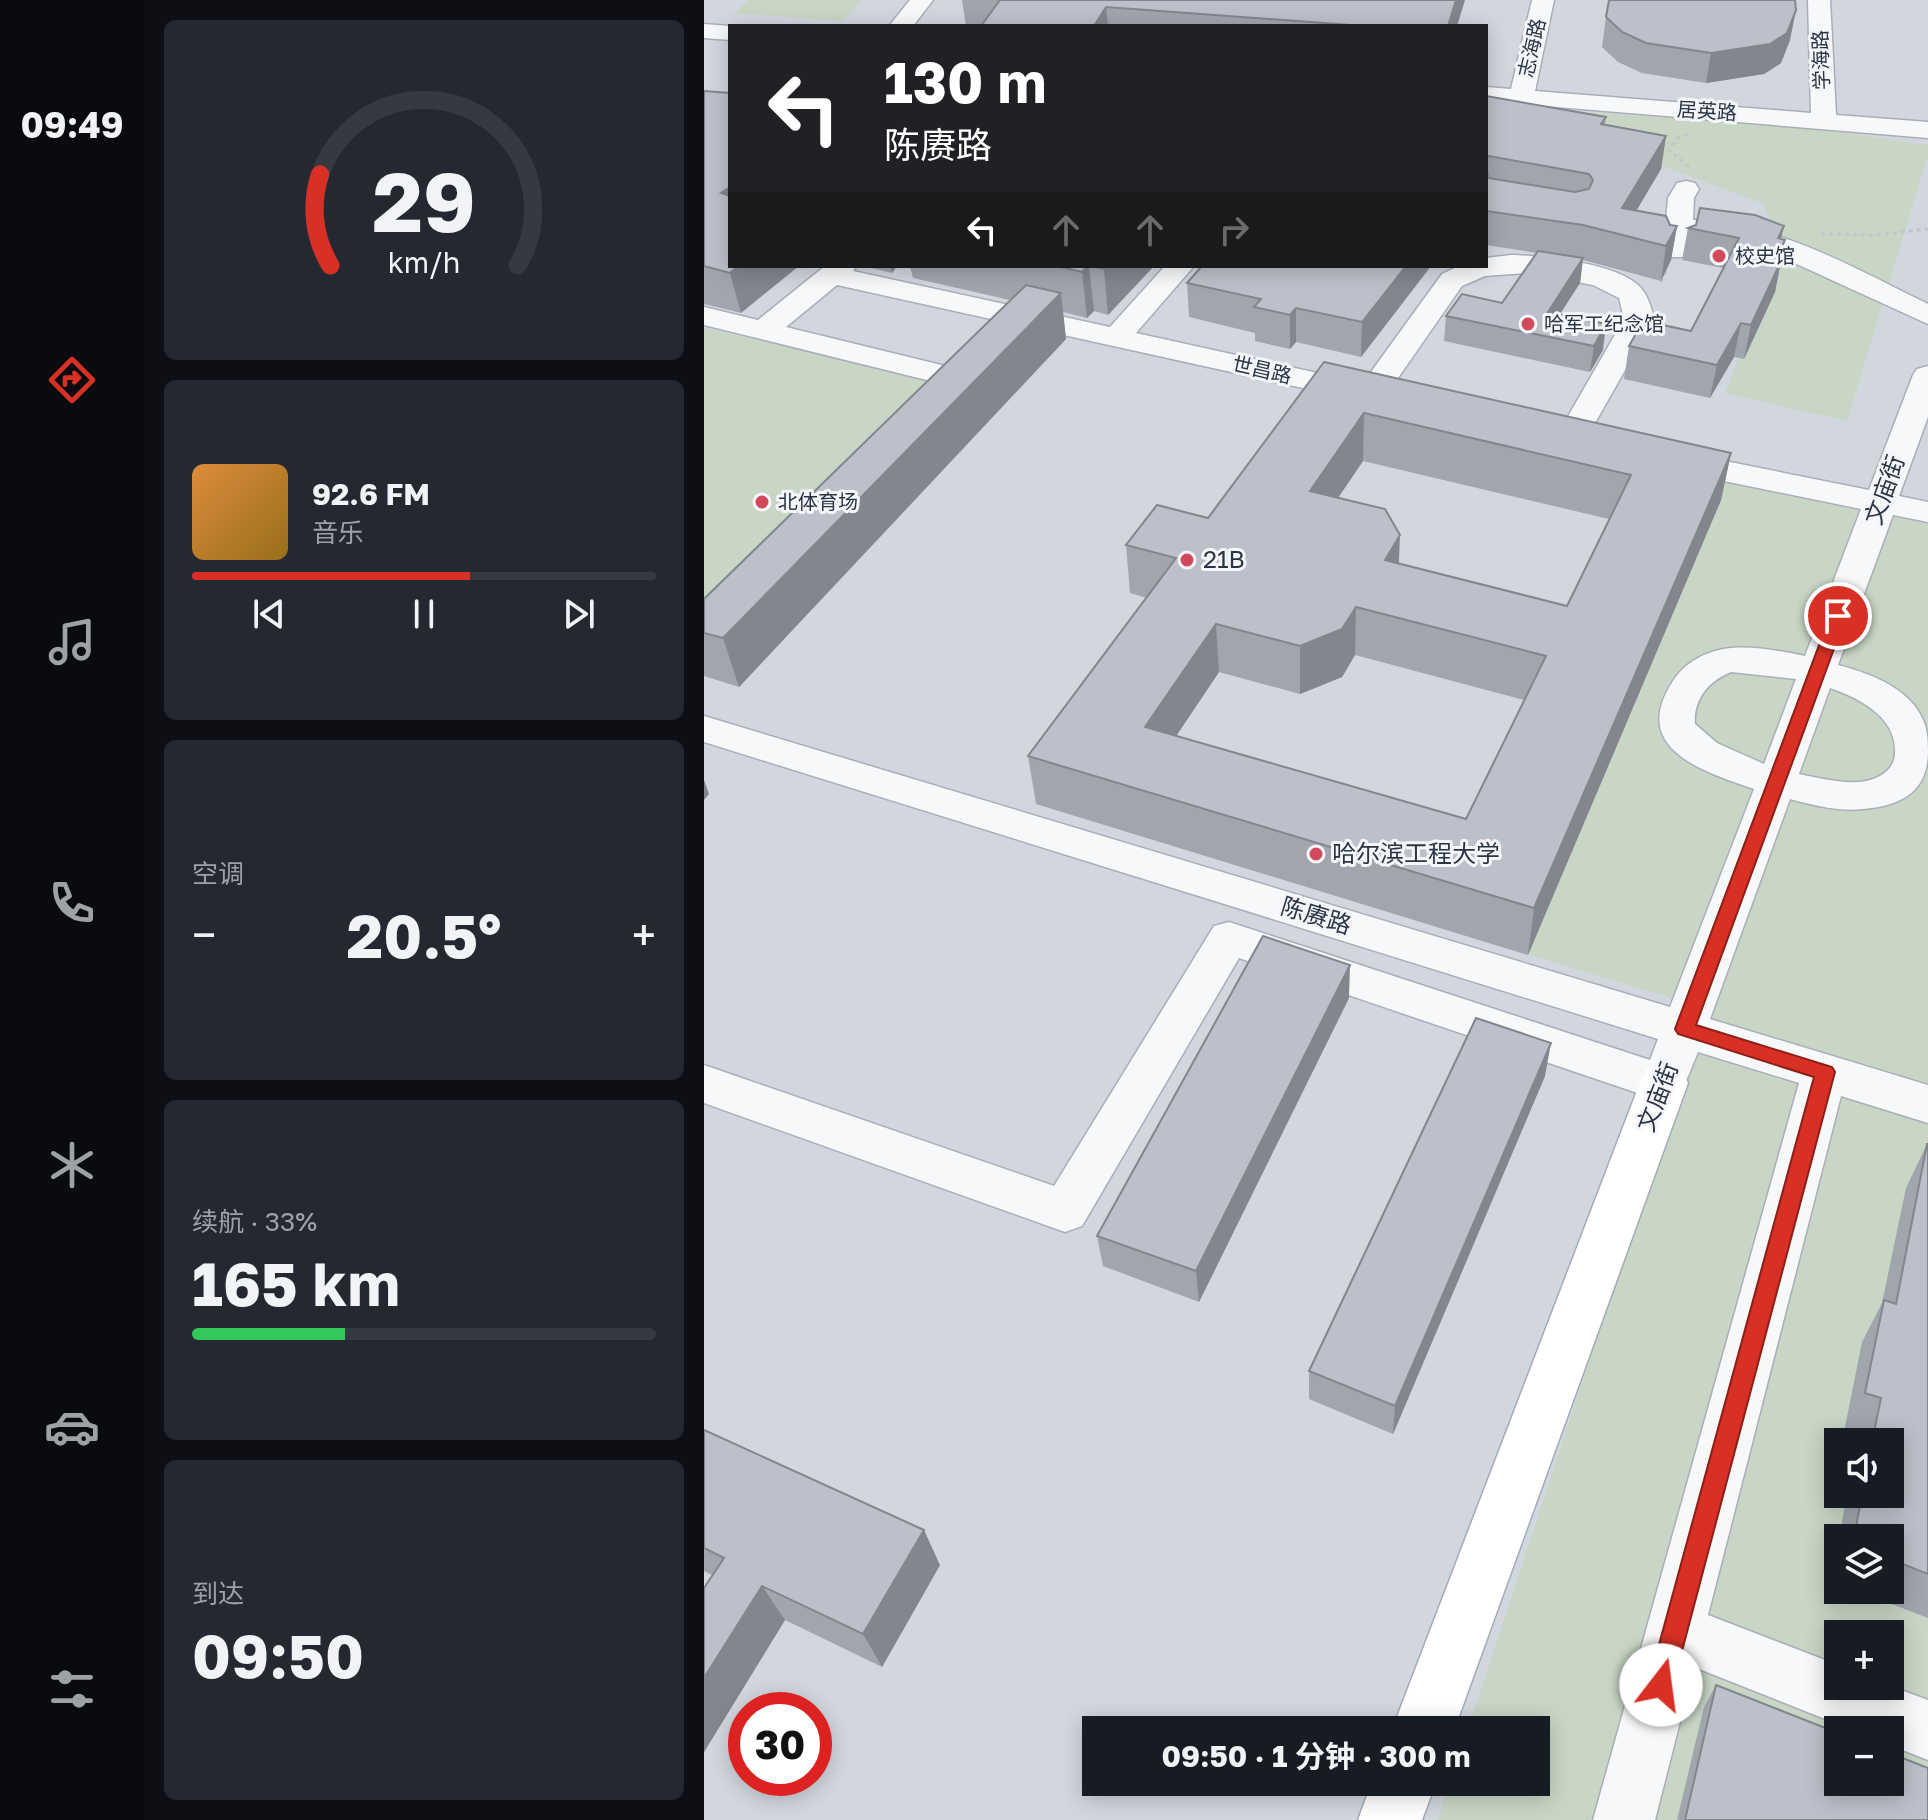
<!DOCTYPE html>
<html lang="zh">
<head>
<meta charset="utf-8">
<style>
  body { margin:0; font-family:"Golos Text","Noto Sans SC",sans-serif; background:#242831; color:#f1f3f6; height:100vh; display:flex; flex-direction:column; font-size:30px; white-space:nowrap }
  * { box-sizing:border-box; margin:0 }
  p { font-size:26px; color:#9ea1a6 }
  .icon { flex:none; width:44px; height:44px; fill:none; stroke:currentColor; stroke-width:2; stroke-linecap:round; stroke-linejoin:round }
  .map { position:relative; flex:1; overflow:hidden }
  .panel { display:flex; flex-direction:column; gap:20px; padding:20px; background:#0d0f14; width:560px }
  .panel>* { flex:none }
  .guide { position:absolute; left:24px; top:24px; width:760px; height:244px; border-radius:0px; box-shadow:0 4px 20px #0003; background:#202124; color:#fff; overflow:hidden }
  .fabs { position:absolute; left:1120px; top:1428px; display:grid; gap:16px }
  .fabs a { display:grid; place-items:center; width:80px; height:80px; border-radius:0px; background:#171b24; box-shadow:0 4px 20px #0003; font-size:40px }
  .speed { position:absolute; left:24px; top:1692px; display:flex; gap:16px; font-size:40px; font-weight:700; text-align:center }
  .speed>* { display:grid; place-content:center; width:104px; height:104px; border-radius:50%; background:#171b24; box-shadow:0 4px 20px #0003; line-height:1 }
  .speed .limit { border:12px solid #d22; background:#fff; color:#111 }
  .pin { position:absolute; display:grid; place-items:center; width:68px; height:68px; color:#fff; margin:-34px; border:4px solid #fff; border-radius:50%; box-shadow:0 2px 8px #0007 }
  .me { position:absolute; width:88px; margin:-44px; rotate:15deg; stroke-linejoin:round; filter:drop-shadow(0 0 6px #0008) }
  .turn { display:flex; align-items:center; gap:28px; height:168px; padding:0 24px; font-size:36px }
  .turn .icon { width:104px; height:104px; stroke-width:2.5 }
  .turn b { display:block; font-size:56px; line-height:68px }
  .lanes { display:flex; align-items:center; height:76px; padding:0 24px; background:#0003; justify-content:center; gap:40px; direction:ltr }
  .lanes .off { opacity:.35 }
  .big { font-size:60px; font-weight:700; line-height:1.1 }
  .panel .widget { flex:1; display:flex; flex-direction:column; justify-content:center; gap:12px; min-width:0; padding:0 28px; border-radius:12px; background:#242831 }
  .panel .dial { align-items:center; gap:0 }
  .dial svg { height:208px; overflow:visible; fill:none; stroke:#363941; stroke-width:7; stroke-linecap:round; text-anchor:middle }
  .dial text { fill:#f1f3f6; stroke:none }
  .song { display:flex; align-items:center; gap:24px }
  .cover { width:96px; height:96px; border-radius:12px; background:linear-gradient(135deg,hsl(30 70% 55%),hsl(40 70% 35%)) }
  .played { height:8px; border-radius:4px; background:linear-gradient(90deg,#d93025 60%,#363941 60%) }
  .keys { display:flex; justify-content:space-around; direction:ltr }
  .heat { display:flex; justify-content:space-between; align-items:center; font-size:44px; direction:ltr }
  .charge { height:12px; border-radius:6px; background:linear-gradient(90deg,#34c759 33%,#363941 0) }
  .trip { position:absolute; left:378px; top:1716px; width:468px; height:80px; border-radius:0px; background:#171b24; box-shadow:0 4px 20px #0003; font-weight:700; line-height:80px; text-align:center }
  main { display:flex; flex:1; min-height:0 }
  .dock { display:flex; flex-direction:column; width:144px; justify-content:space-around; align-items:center; background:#090b0e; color:#9ea1a6 }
  .dock .icon { width:56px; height:56px }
  .dock .active { color:#d93025 }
  .dock b { font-size:36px; color:#f1f3f6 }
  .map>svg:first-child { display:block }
  .built { fill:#d2d6de; fill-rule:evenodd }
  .green { fill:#c9d6c5; fill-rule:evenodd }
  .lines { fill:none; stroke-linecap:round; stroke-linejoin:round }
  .minor-casing { stroke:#a9aeb7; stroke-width:3 }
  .major-casing { stroke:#a3abb8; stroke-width:3 }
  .path { stroke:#c2c5cb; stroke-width:3; stroke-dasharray:4 4; stroke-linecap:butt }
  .minor { fill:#f7f8fa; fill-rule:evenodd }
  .major { fill:#fff; fill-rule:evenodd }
  .wall { fill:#a1a5ae; fill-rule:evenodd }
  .shaded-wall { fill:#83868d }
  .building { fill:#bbc0ca; stroke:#83868d; stroke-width:2; fill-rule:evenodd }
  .route { fill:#d93025; stroke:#8d1f18; stroke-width:2 }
  .poi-dot { fill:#d1495b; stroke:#f4f6f9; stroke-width:3 }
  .labels { text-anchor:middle; stroke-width:6; stroke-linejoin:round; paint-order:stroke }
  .far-street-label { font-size:20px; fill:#2b3445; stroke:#f4f6f9 }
  .far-poi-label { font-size:20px; fill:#2b3445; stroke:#f4f6f9; text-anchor:start }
  .street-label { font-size:24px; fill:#2b3445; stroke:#f4f6f9 }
  .poi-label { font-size:24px; fill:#2b3445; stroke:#f4f6f9; text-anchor:start }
</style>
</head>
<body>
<main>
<nav class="dock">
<b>09:49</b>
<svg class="icon active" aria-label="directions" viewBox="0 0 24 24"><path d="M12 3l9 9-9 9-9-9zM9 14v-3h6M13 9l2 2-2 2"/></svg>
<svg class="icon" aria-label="music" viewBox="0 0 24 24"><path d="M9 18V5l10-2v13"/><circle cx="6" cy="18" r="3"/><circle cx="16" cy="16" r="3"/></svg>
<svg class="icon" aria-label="phone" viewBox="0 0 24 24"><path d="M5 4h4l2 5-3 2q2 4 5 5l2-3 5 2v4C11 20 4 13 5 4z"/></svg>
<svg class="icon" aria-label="climate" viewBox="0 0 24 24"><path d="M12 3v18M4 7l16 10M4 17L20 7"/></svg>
<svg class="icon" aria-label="car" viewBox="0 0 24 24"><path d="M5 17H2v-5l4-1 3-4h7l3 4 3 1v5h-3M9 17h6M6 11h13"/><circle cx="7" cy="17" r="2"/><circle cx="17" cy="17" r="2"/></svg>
<svg class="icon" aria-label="filters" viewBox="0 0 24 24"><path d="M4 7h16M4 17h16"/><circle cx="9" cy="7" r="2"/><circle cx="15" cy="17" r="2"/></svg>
</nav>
<section class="panel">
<div class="widget dial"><svg viewBox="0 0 100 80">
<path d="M14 69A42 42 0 1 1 86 69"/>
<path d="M14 69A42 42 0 0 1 10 34" stroke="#d93025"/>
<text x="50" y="56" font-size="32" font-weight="700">29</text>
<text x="50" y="72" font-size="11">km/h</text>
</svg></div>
<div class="widget">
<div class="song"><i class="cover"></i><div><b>92.6 FM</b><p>音乐</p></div></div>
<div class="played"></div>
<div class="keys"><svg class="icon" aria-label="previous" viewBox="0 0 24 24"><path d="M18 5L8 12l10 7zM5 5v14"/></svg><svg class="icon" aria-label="pause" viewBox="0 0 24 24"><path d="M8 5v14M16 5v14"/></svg><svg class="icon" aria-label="next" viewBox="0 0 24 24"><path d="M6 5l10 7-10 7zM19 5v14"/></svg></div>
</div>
<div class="widget"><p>空调</p>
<div class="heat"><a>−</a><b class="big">20.5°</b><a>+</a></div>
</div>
<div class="widget"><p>续航 · 33%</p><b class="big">165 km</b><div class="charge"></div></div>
<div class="widget"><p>到达</p><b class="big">09:50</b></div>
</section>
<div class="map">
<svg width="1224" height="1820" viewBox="0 0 1224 1820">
  <rect width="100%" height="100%" fill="#e4e7ec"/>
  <path class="built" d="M0,0H1224V1820H0ZM26,26H782V266H26ZM1134,1442H1186V1494H1134ZM1134,1538H1186V1590H1134ZM1134,1634H1186V1686H1134ZM42,1710H110V1778H42ZM392,1730H832V1782H392ZM1134,1730H1186V1782H1134Z"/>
  <g class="green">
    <path d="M44,0H158L139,21L31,13Z"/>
    <path d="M798,106L1105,128L1224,145V155L1143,421L1021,393L1079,246L1058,203Z"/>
    <path d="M0,328L233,380L0,623Z"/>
    <path d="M1011,457L1224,505V1820H734L746,1782H832V1730H764L1001,1008L794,945ZM1134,1442H1186V1494H1134ZM1134,1538H1186V1590H1134ZM1134,1634H1186V1686H1134ZM1134,1730H1186V1782H1134Z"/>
  </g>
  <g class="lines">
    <defs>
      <g id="minor">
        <path d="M206,0H229L209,26H185Z"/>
        <path d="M828,0H850L831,91L1107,113L1104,0H1126L1132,115L1224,122V138L782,101V87L807,89Z"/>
        <path d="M0,24L26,26V40L0,38Z"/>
        <path d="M982,181L991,183L995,189L990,198L989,220C1074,223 1150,268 1224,304V324L1062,250L1035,242L988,237L983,257H963L959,251L964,198L973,183Z"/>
        <path d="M807,255C840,256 910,263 934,285C944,294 947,307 950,319L878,446L867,449L856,446L851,439L920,319L915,298L889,285L823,273L781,276L758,286L678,401L667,403L133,285L82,327L270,373L274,380L270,387L259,389L0,325V307L54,320L121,266H152L149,271L406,327L461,266H490L432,333L659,383L738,274L755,266H782V258Z"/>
        <path d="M1224,366V417L1195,496L1224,502V522L1189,515L1134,665C1161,672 1192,683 1210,705C1222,721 1224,732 1224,751C1224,791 1198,806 1159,809C1136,812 1108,805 1086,799L1006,1019L1224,1085V1123L1137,1096L1004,1615L1134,1665V1686H1186L1224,1700V1760L1186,1745V1730H1149L990,1667L951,1820H889L1095,1083L994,1052L976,1096L960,1102L535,958L378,1226L361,1232L0,1103V1065L350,1186L510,926L525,922L946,1060L954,1039L0,742V716L966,1007L1050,789C997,771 925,748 969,681C981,662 1004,650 1027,648C1051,646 1077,651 1101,656L1157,509L966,470L955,467L950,460L955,453L966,450L1165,490L1209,375L1213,369ZM1027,672L1092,679L1060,764L1013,743L991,724C989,699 1005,681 1027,672ZM1126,688C1155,698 1193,717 1191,753C1191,766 1181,775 1169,779C1149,787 1115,778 1095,774Z"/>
      </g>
      <g id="major">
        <path d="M960,1063L977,1069L984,1083L750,1730H688L936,1083L943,1069Z"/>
        <path d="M668,1782H732L718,1820H654Z"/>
      </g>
    </defs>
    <use href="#minor" class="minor-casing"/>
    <use href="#major" class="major-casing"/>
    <g class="path">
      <path d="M984,134L974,138L965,150L985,167"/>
      <path d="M1117,234L1171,235L1224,229"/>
      <path d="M957,282L963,270"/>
    </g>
    <use href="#minor" class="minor"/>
    <use href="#major" class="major"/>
  </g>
  <g class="wall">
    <path d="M258,0H761L660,26H262Z"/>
    <path d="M902,17L1086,40L1077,63L1060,74L1002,83L938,73L914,62L898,47Z"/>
    <path d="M0,91L37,313L0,304Z"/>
    <path d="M782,96L902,117L901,124L962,136L957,169L932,211L966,225L973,226L967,260L957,281L879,260L876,283L856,314L899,350L886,372L740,341L742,316L798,303L833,253L782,245Z"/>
    <path d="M984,228L1081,240L1071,292L1040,359L1030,357L1006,398L920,379L925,346L987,331L1019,268L978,260Z"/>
    <path d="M158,266H193L188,273Z"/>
    <path d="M206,266H450L404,315L390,311L383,318L359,312L362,339L35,687L0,676V599L306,300L209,278Z"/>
    <path d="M727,266L657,357L592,342L586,349L551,341V333L485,317L483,283Z"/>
    <path d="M620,362L1027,453L1017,500L824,955L332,804L324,756L443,598L426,593L422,545L504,518ZM659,461L905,519L863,606L695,564L634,498ZM651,655L820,700L762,819L472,736L515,672L596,694L638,677Z"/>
    <path d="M645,998L495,1302L399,1266L393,1236Z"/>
    <path d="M841,1076L689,1434L605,1399V1371Z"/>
    <path d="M1223,1144H1224V1618L1151,1590H1186V1538H1135L1143,1494H1186V1442H1154L1155,1437L1140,1432L1158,1342L1178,1303L1202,1188Z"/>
    <path d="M0,1430L236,1565L178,1667L81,1620L0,1752V1588L8,1575L0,1571Z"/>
    <path d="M1134,1541V1584L1126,1581Z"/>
    <path d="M1012,1685L1224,1820H973L1000,1707Z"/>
  </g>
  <g class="shaded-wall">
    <path d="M752,0H761L753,26H744Z"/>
    <path d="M402,7L404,26H390Z"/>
    <path d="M1092,10L1086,40L1077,63L1060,74L1002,83L1007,53Z"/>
    <path d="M962,136L957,169L918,235V208Z"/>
    <path d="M26,187V228L17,193Z"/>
    <path d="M973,226L967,260L957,281L962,246Z"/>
    <path d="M1080,226L1073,256L1081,240L1071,292L1040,359L1047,325L1074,238Z"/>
    <path d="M879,258L876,283L841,337L844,312Z"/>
    <path d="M34,266H95L37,313L26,273Z"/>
    <path d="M187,266H193L188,273Z"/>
    <path d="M385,266L390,311L383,318L378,272Z"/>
    <path d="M403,266H450L404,315L400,269Z"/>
    <path d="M702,266H727L657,357L658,322Z"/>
    <path d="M357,293L362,339L35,687L19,638Z"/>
    <path d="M592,308V342L586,349V315Z"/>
    <path d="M1037,323L1030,357L1006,398L1013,365Z"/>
    <path d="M902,324L899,350L886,372L890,346Z"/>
    <path d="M660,413L659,461L606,539V491Z"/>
    <path d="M1027,453L1017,500L824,955L830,908Z"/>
    <path d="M696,535L694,583L681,560Z"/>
    <path d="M652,607L651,655L638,677L596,694V646Z"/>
    <path d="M512,624L515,672L446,775L441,727Z"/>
    <path d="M0,780L5,794L0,800Z"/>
    <path d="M646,965L645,998L495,1302L492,1271Z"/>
    <path d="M847,1043L841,1076L689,1434L691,1406Z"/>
    <path d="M220,1530L236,1565L178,1667L159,1634Z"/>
    <path d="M58,1586L81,1620L0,1752V1678Z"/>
  </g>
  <g class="building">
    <path d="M296,0H752L744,26H661L402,7L390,26H277Z"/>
    <path d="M905,0H1091L1092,10L1083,33L1066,44L1007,53L942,43L918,32L902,17Z"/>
    <path d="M0,91L26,93V187L17,193L26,196V266H34L26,273L0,266Z"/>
    <path d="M782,96L902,117L897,124L962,136L918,208L962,216L966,225L973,226L962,246L879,225L782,211V162L784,178L871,192L885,189L889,180L885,174L785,156L782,158Z"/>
    <path d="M996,208L1051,215L1080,226L1074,238L1081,240L1072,258L1078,259L1047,325L1037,323L1013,365L925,346L939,321L987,331L1035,238L984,228L992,225Z"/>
    <path d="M834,251L879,258L844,312L902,324L890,346L742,316L758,294L798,303Z"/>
    <path d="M352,266H384L378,272Z"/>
    <path d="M387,266H403L400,269Z"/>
    <path d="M498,266H702L658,322L592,308L586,315L550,307L557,299L483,283Z"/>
    <path d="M322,285L357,293L19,638L0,633V599Z"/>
    <path d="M620,362L1027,453L830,908L324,756L472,558L422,545L453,505L504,518ZM660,413L927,475L863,606L681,560L696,535L681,509L606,491ZM652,607L842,656L762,819L441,727L512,624L596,646L638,629Z"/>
    <path d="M559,936L646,965L492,1271L393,1236Z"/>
    <path d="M772,1018L847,1043L691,1406L605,1371Z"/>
    <path d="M1223,1144H1224V1574L1186,1559V1538H1150L1158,1494H1186V1442H1168L1177,1398L1161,1393L1180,1300L1192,1304Z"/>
    <path d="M0,1430L220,1530L159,1634L58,1586L0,1678V1588L20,1558L0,1548Z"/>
    <path d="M1012,1685L1134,1733V1782H1186V1753L1224,1768V1820H981Z"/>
  </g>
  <path class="route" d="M1134,611L1142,616L992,1025L1128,1067L1131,1072L969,1685L966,1694L957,1698L948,1694L944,1685L1110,1077L974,1034L971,1029L1126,616Z"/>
  <g class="poi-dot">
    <circle cx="1015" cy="256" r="8"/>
    <circle cx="824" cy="324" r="8"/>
    <circle cx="58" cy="502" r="8"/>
    <circle cx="483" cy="560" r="8"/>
    <circle cx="612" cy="854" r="8"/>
  </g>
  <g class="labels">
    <g class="far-street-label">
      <text transform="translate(828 48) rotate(-77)" y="7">志海路</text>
      <text transform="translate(1117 60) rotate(-92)" y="7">学海路</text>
      <text transform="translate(1003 111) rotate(4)" y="7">居英路</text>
      <text transform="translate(558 370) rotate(13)" y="7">世昌路</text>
    </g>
    <g class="far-poi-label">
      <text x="1031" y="263">校史馆</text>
      <text x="840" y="331">哈军工纪念馆</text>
      <text x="74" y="509">北体育场</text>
    </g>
    <g class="street-label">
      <text transform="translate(1181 490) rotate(-70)" y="8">文庙街</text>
      <text transform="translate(612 916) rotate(17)" y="8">陈赓路</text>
      <text transform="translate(954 1097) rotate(-69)" y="8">文庙街</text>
    </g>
    <g class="poi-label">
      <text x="499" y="568">21B</text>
      <text x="628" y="862">哈尔滨工程大学</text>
    </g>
  </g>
</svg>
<div class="fabs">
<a><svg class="icon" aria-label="sound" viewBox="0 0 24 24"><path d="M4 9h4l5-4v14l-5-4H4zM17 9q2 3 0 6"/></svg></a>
<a><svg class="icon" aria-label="layers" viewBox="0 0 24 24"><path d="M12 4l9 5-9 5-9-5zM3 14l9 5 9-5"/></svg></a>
<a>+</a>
<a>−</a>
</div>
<div class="speed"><div class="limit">30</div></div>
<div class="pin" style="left:1134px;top:616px;background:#d93025"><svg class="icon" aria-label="arrive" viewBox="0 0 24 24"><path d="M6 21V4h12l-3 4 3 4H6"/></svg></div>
<svg class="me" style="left:957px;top:1685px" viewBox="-20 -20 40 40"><circle r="19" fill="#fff"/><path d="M0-13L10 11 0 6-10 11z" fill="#d93025"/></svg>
<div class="trip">09:50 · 1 分钟 · 300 m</div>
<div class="guide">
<div class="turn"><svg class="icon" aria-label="left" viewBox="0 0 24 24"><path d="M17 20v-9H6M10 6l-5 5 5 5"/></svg><div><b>130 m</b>陈赓路</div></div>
<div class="lanes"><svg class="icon" aria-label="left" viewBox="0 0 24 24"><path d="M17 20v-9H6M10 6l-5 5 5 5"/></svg><svg class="icon off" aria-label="ahead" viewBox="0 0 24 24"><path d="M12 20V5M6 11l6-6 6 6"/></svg><svg class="icon off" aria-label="ahead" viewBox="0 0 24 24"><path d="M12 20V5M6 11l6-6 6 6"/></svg><svg class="icon off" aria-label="right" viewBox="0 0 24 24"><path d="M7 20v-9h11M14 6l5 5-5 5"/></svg></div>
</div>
</div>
</main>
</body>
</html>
